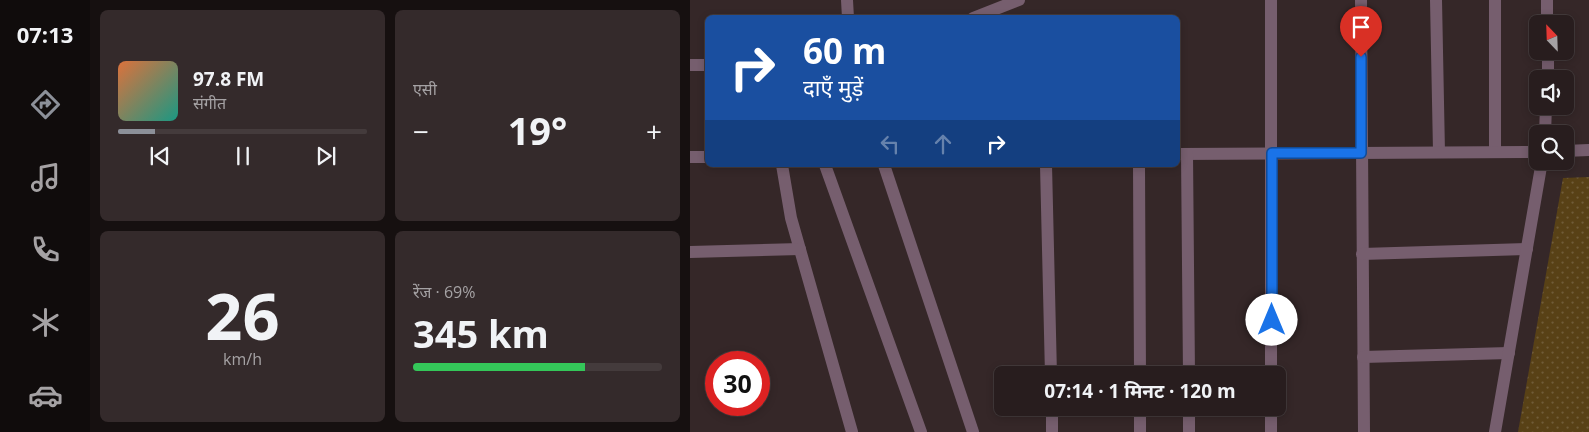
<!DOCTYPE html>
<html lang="hi">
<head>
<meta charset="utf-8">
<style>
  body { margin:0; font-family:"Open Sans","Noto Sans Devanagari",sans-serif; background:#342a2b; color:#f1f3f6; height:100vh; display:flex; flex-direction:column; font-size:19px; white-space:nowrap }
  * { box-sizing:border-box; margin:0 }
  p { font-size:16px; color:#a5a2a4 }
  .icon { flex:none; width:28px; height:28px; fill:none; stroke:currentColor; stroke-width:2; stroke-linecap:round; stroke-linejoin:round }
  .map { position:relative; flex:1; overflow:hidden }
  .sheet { display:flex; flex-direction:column; gap:10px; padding:10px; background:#161010; width:600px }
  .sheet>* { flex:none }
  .guide { position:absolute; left:15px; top:15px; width:475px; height:152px; border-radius:8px; box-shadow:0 2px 8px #0003,0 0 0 1px #443b3c; background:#1a4fa0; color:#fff; overflow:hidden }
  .needle { width:32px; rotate:337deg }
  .controls { position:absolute; left:839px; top:15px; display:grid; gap:10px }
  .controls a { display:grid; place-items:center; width:45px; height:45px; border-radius:8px; background:#281d1e; box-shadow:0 2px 8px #0003,0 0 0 1px #443b3c; font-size:25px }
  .speed { position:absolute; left:15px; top:351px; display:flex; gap:10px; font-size:25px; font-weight:700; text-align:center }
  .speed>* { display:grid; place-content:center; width:65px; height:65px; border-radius:50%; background:#281d1e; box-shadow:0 2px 8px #0003,0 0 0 1px #443b3c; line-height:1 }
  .speed .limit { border:8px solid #d22; background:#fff; color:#111 }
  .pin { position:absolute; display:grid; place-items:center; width:42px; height:42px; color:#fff; margin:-51px -21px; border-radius:50% 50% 50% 0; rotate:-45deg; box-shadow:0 0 5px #0007 }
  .pin .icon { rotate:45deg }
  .me { position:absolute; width:55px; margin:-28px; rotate:0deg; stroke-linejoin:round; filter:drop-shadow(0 0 4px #0008) }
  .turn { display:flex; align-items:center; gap:18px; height:105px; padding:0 15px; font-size:22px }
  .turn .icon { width:65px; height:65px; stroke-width:2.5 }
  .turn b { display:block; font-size:35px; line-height:42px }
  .lanes { display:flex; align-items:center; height:48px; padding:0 15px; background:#0003; justify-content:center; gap:25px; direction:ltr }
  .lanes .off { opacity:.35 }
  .big { font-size:38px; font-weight:700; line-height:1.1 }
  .sheet .widget { flex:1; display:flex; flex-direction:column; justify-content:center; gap:8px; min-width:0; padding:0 18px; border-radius:8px; background:#342a2b }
  .sheet .dial { align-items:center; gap:0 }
  .dial b { font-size:65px; line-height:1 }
  .song { display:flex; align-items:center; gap:15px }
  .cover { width:60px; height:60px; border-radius:8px; background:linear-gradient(135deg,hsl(20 70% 55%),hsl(170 70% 35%)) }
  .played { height:5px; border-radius:2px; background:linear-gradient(90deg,#8c9099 15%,#443b3c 15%) }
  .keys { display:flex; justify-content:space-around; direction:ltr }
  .heat { display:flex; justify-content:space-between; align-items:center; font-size:28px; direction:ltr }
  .charge { height:8px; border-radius:4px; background:linear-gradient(90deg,#34c759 69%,#443b3c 0) }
  .sheet .tiles { flex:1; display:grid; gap:10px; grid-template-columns:repeat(2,1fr) }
  .trip { position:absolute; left:304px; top:366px; width:292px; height:50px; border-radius:8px; background:#281d1e; box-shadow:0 2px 8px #0003,0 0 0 1px #443b3c; font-weight:700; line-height:50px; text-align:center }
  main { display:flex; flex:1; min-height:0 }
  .dock { display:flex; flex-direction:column; width:90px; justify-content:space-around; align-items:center; background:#100c0c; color:#a5a2a4 }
  .dock .icon { width:35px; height:35px }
  .dock .selected { color:#8c9099 }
  .dock b { font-size:22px; color:#f1f3f6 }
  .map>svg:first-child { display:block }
  .park { fill:url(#park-dots) }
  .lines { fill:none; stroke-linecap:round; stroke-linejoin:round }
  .minor { stroke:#765e6e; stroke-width:12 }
  .route-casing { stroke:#114b97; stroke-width:12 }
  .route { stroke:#1a73e8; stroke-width:9 }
</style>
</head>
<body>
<main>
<nav class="dock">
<b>07:13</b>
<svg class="icon selected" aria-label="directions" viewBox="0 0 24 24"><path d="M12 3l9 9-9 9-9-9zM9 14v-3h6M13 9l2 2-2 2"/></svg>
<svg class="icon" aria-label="music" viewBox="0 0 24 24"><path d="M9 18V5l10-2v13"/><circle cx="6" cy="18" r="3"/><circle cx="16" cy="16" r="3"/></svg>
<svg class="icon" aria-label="phone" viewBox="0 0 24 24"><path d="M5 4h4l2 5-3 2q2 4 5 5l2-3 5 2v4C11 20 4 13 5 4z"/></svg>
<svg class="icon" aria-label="climate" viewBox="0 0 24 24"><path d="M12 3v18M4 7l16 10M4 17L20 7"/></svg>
<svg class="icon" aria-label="car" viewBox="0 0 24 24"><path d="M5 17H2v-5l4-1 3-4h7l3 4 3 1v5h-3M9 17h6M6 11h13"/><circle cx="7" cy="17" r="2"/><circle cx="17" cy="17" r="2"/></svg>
</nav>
<section class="sheet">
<div class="tiles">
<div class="widget">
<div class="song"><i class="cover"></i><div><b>97.8 FM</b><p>संगीत</p></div></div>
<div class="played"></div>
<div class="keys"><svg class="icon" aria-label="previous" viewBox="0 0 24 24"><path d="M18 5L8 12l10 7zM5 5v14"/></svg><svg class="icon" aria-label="pause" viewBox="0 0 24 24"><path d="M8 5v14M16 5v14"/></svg><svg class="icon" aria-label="next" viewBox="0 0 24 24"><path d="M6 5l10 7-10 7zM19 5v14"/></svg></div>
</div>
<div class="widget"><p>एसी</p>
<div class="heat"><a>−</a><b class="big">19°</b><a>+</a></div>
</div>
<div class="widget dial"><b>26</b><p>km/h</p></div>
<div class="widget"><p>रेंज · 69%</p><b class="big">345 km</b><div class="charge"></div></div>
</div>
</section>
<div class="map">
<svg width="899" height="432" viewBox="0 0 899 432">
  <defs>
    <pattern id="park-dots" width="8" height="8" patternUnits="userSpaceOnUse" patternTransform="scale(1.25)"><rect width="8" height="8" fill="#584116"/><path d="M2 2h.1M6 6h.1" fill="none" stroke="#705c38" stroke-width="1.8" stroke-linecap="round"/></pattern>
  </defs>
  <rect width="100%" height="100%" fill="#352728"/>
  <path class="park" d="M899,177V432H828L873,178Z"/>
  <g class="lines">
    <g class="minor">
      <path d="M157,0L158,18"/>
      <path d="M581,0V375"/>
      <path d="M671,0L674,432"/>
      <path d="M746,0L749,152"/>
      <path d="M857,0V24"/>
      <path d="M283,18L329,0"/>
      <path d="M858,51V79"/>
      <path d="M0,65H18"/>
      <path d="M855,134L856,106"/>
      <path d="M875,151L899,150"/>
      <path d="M805,152V0"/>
      <path d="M488,154L848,152"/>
      <path d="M497,154L499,375"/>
      <path d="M0,157H18"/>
      <path d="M92,165L101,218L162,432"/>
      <path d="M135,165L231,432"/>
      <path d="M194,165L283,432"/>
      <path d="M356,165L361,375"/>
      <path d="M449,165L450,375"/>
      <path d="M0,252L110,249"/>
      <path d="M672,254L837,249"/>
      <path d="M673,357L819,353"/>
      <path d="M362,408V431"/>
      <path d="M450,408V432"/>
      <path d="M499,408V432"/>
      <path d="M581,432V408"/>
      <path d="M805,432L852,161"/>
    </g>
  </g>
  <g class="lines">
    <defs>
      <path id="route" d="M582,320V153H671V57"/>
    </defs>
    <use href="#route" class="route-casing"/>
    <use href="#route" class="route"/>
  </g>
</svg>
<div class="controls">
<a><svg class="needle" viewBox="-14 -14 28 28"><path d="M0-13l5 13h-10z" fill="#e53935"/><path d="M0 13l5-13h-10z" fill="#a5a2a4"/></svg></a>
<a><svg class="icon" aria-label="sound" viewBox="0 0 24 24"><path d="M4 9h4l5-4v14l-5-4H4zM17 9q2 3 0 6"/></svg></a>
<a><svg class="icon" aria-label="search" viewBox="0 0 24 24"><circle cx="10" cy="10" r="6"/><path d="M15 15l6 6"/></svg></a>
</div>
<div class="speed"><div class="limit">30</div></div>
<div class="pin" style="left:671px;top:57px;background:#d93025"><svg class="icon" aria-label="arrive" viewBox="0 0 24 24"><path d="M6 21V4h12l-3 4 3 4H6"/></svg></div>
<svg class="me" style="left:582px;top:320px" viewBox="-20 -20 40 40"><circle r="19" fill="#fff"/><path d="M0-13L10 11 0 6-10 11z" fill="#1a73e8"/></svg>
<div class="trip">07:14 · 1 मिनट · 120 m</div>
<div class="guide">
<div class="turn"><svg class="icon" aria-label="right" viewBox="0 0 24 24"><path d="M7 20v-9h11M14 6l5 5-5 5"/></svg><div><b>60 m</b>दाएँ मुड़ें</div></div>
<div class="lanes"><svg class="icon off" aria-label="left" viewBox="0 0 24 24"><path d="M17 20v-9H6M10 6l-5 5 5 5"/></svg><svg class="icon off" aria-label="ahead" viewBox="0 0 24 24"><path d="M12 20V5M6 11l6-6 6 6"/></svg><svg class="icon" aria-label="right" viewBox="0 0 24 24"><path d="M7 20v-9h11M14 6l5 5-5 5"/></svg></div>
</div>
</div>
</main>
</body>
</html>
